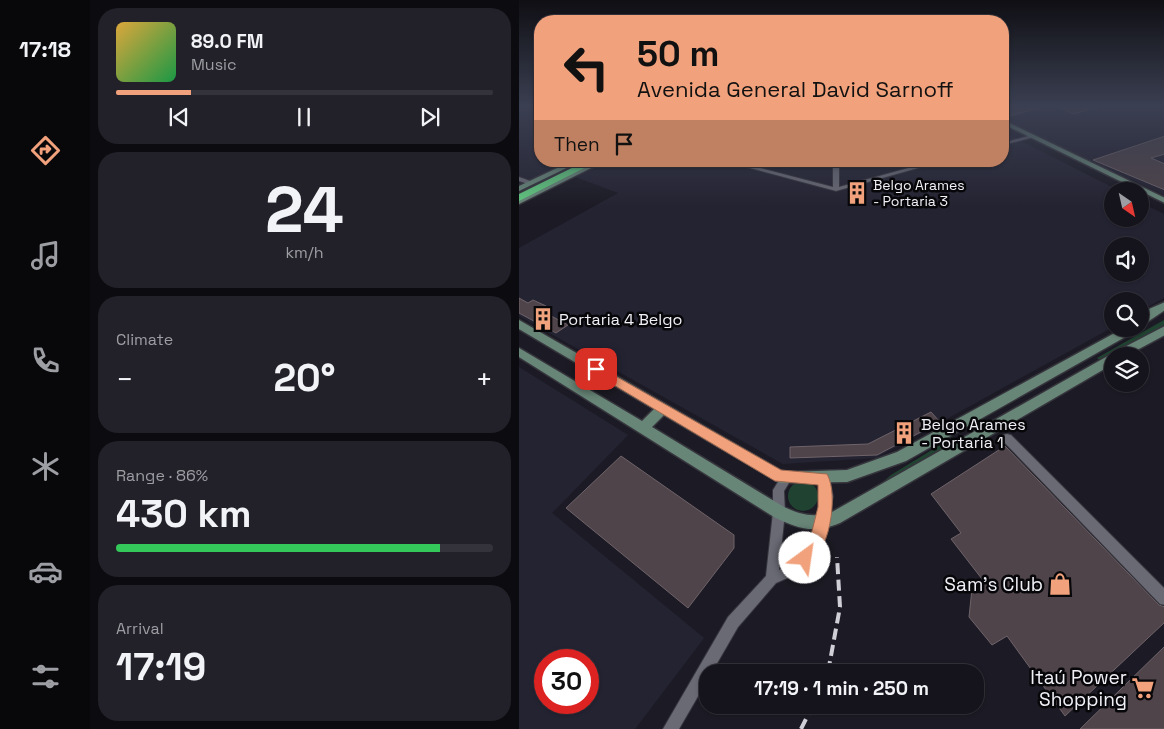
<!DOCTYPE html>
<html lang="en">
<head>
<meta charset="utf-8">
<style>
  body { margin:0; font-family:"Space Grotesk",sans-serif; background:#222129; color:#f1f3f6; height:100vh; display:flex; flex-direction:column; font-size:19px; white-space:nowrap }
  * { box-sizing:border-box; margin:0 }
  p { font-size:16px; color:#9d9ea3 }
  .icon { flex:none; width:28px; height:28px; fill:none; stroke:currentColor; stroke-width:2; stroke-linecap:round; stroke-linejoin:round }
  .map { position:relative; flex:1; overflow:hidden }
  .drawer { display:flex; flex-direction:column; gap:8px; padding:8px; background:#0c0b0f; width:429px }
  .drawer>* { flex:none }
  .hud { position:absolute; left:15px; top:15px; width:475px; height:152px; border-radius:20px; box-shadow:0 1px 4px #0004,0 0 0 1px #34333b; background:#f1a17b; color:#111; overflow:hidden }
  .needle { width:32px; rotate:146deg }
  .buttons { position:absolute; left:585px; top:182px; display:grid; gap:10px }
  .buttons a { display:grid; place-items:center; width:45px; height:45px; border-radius:50%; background:#15141c; box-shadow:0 1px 4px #0004,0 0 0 1px #34333b; font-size:25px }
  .speed { position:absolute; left:15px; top:649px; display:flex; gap:10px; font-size:25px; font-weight:700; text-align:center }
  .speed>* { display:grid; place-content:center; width:65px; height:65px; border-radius:50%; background:#15141c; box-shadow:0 1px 4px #0004,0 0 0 1px #34333b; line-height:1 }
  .speed .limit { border:8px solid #d22; background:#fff; color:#111 }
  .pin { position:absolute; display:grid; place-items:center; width:42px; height:42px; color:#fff; margin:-21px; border-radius:10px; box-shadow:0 2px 8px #0006 }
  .me { position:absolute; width:55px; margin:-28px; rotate:31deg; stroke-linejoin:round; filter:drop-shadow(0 0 4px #0008) }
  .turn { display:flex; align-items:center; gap:18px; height:105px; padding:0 20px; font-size:22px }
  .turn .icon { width:65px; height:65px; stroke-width:2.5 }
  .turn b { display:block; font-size:35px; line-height:42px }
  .then { display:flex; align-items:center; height:48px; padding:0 20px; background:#0003; gap:10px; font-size:19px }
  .big { font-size:38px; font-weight:800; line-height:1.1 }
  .drawer .card { flex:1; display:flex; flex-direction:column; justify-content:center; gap:8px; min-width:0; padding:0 18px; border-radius:20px; background:#222129 }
  .drawer .dial { align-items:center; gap:0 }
  .dial b { font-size:65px; line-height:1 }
  .song { display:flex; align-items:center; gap:15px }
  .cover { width:60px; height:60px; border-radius:8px; background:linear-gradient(135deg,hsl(40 70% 55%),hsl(140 70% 35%)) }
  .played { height:5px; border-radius:2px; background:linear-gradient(90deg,#f1a17b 20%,#34333b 20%) }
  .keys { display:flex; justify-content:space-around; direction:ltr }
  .heat { display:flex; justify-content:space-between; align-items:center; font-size:28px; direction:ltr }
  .charge { height:8px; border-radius:4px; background:linear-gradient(90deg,#34c759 86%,#34333b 0) }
  .trip { position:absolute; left:180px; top:664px; width:285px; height:50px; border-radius:20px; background:#15141c; box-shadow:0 1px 4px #0004,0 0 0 1px #34333b; font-weight:800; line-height:50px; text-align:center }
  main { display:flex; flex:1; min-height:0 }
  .dock { display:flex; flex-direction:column; width:90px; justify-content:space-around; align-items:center; background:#08080b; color:#9d9ea3 }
  .dock .icon { width:35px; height:35px }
  .dock .current { color:#f1a17b }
  .dock b { font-size:22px; color:#f1f3f6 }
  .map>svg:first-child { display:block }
  .built { fill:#242332; fill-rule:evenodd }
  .green { fill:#204331 }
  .building { fill:#4f444a; stroke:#6f6369 }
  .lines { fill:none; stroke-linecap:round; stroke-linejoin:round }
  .street-casing { stroke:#36353d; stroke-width:2 }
  .secondary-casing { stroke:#36353d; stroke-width:3 }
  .highway-casing { stroke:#36353d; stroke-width:3 }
  .street { fill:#6a6a75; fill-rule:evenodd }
  .secondary { fill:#688678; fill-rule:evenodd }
  .highway { fill:#62c980; fill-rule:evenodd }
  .rail { stroke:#d0cfd7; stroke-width:4; stroke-dasharray:11 5.5; stroke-linecap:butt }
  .route { fill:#f1a17b; stroke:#9d6950 }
  .labels { text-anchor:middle; stroke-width:5; stroke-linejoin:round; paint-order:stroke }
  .far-poi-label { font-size:14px; fill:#f0f0f7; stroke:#07070a; text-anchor:start }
  .poi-label { font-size:16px; fill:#f0f0f7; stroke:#07070a; text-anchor:start }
  .near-poi-label { font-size:19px; fill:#f0f0f7; stroke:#07070a; text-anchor:end }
</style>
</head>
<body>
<main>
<nav class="dock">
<b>17:18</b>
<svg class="icon current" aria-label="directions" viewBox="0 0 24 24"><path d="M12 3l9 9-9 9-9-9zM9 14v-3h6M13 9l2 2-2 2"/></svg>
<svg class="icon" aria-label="music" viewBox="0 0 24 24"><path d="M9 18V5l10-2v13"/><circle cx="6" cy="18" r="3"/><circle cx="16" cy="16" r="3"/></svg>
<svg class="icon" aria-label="phone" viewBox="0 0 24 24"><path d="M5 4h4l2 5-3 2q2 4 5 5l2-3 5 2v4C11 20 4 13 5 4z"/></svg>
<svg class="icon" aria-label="climate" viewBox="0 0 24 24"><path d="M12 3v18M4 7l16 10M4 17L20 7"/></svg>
<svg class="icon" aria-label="car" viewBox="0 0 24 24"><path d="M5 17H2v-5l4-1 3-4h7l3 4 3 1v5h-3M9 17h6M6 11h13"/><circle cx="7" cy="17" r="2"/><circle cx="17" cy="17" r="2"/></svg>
<svg class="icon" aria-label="filters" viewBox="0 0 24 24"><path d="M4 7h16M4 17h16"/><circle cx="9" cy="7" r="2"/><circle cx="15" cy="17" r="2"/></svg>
</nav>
<section class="drawer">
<div class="card">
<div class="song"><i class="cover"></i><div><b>89.0 FM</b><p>Music</p></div></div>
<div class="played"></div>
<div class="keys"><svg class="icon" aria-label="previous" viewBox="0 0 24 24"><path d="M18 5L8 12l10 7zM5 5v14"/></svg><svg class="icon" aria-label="pause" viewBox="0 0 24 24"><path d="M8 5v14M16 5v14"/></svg><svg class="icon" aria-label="next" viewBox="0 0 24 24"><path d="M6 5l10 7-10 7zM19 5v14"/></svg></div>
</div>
<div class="card dial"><b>24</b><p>km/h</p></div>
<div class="card"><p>Climate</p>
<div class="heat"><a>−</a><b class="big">20°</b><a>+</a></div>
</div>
<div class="card"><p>Range · 86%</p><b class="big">430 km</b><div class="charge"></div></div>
<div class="card"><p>Arrival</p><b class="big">17:19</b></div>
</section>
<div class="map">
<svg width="646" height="729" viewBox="0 0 646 729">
  <rect width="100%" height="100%" fill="#1c1b25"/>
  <g class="built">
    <path d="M0,105H21V161H51L0,185Z"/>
    <path d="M484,105H645V195L484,119Z"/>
    <path d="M484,132L601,191H594V219H621V202L645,214V298L621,311V301H594V327L357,458L264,464L0,316V248L99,193L56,177L86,161H484ZM594,246H621V274H594Z"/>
    <path d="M0,367L109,435L33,513L185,638L116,729H0ZM26,660H69V702H26Z"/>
  </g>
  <g class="green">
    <path d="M645,320V325L583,362L578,358Z"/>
    <path d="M434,437L441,444L356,489L372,475Z"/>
    <circle cx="284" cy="496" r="15"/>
  </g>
  <g class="building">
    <path d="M484,105H524V107L484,118Z"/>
    <path d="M534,105H578L579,107L555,114Z"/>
    <path d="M646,136V154L632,158L646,164V190L574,160Z"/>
    <path d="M0,298L9,303L14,300L27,306L21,310L49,325L37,333L0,313Z"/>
    <path d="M412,412L421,422L358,455L271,458V447L349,444Z"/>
    <path d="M486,446L640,605L646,607V622L546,716L488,636L473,645L450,617L453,589L463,579L432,539L442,533L412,494Z"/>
    <path d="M102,456L215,535V548L169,608L47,508Z"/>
    <path d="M646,646V729H561Z"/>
  </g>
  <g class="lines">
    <defs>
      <g id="street">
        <path d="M12,105L21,106V108L12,106Z"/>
        <path d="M513,135H515V137L484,145V143Z"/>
        <path d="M205,161H214L314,187V161H320V187L415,161H424L317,191Z"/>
        <path d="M0,177L14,182L15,183L12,185L0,181Z"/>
        <path d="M488,434L492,435L646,589V605L641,604L484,441L483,438L484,435Z"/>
        <path d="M268,473L272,474L273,478L265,491L266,512L260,570L274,564L293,539L302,497V486L298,478L299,474L303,473L307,474L311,481L314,497L302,546L282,572L257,583L219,627L193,672H189V679L160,729H144L209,617L247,576L254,512V490L264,474Z"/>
      </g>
      <g id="secondary">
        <path d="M484,120L646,198V203L484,124Z"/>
        <path d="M53,161H62L0,191V186Z"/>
        <path d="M77,161H86L0,204V199Z"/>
        <path d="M646,302V310L621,327V317L630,309Z"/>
        <path d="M0,320L263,471L268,472L328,470L378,452L603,329H616L615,332L387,461L328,482L261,483L145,415L133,427L265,507C282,515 295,518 313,512L594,353L646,326V335L607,356H594V364L321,523C294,534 280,529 255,517L0,357V348L123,421L135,409L0,329Z"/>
      </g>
      <path id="highway" d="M67,161H79L0,201V194Z"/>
    </defs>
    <use href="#street" class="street-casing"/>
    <use href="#secondary" class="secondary-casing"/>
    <use href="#highway" class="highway-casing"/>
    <use href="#street" class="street"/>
    <use href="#secondary" class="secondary"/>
    <use href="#highway" class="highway"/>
    <g class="rail">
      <path d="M309,672L321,607L318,557"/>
      <path d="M282,729L294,705"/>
    </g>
  </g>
  <linearGradient id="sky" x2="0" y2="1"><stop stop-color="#0f0f14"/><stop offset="0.51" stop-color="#3a3f51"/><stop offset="1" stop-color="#3a3f51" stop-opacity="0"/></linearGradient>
  <rect width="646" height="207" fill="url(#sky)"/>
  <path class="route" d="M77,365L262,470L308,474C320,494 311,556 286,566L281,564L278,558L291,539L299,507V485L256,481L73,372V366Z"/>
  <defs>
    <symbol id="building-bare" viewBox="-9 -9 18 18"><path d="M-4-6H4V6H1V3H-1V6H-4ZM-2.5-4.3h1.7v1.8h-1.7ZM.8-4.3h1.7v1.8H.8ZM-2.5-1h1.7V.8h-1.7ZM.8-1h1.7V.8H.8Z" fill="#f1a17b" stroke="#07070a" stroke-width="2.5" paint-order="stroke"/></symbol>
    <symbol id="shop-bare" viewBox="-9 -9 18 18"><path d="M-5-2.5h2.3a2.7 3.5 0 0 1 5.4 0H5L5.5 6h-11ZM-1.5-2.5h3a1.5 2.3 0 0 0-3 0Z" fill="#f1a17b" stroke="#07070a" stroke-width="2.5" paint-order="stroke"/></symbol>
    <symbol id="supermarket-bare" viewBox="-9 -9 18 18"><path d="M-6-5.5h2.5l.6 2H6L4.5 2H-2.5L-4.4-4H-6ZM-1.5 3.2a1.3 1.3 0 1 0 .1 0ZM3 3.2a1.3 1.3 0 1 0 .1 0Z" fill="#f1a17b" stroke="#07070a" stroke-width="2.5" paint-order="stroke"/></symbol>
  </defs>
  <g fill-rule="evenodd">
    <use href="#building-bare" x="322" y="177" width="32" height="32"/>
    <use href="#building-bare" x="8" y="303" width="32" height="32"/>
    <use href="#building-bare" x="369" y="417" width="32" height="32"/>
    <use href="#shop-bare" x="525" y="568" width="32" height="32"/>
    <use href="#supermarket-bare" x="608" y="672" width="32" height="32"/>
  </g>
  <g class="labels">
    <g class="far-poi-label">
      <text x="354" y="190">Belgo Arames<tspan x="354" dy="16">- Portaria 3</tspan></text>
    </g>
    <g class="poi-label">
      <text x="40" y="325">Portaria 4 Belgo</text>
      <text x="402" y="430">Belgo Arames<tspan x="402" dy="18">- Portaria 1</tspan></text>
    </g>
    <g class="near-poi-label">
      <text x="524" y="591">Sam's Club</text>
      <text x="608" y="684">Itaú Power<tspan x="608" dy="22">Shopping</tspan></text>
    </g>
  </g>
</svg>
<div class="buttons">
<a><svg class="needle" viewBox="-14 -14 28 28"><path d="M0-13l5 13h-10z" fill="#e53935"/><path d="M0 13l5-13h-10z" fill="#9d9ea3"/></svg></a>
<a><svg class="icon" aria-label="sound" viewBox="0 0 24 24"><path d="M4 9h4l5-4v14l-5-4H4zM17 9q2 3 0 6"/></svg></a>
<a><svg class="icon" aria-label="search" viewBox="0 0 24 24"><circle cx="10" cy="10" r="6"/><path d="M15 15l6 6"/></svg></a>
<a><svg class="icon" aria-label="layers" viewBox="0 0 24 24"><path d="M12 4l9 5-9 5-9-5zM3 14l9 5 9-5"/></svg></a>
</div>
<div class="speed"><div class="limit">30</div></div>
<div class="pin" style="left:77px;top:369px;background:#d93025"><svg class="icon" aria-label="arrive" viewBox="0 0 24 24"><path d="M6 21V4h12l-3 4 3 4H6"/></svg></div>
<svg class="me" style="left:286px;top:558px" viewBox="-20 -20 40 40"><circle r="19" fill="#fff"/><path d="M0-13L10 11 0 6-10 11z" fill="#f1a17b"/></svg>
<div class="trip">17:19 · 1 min · 250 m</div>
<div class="hud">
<div class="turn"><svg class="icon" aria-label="left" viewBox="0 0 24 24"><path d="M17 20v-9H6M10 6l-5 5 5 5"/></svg><div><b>50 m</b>Avenida General David Sarnoff</div></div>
<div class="then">Then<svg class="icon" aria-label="arrive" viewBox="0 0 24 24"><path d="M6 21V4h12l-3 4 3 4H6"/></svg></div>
</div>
</div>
</main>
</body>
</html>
